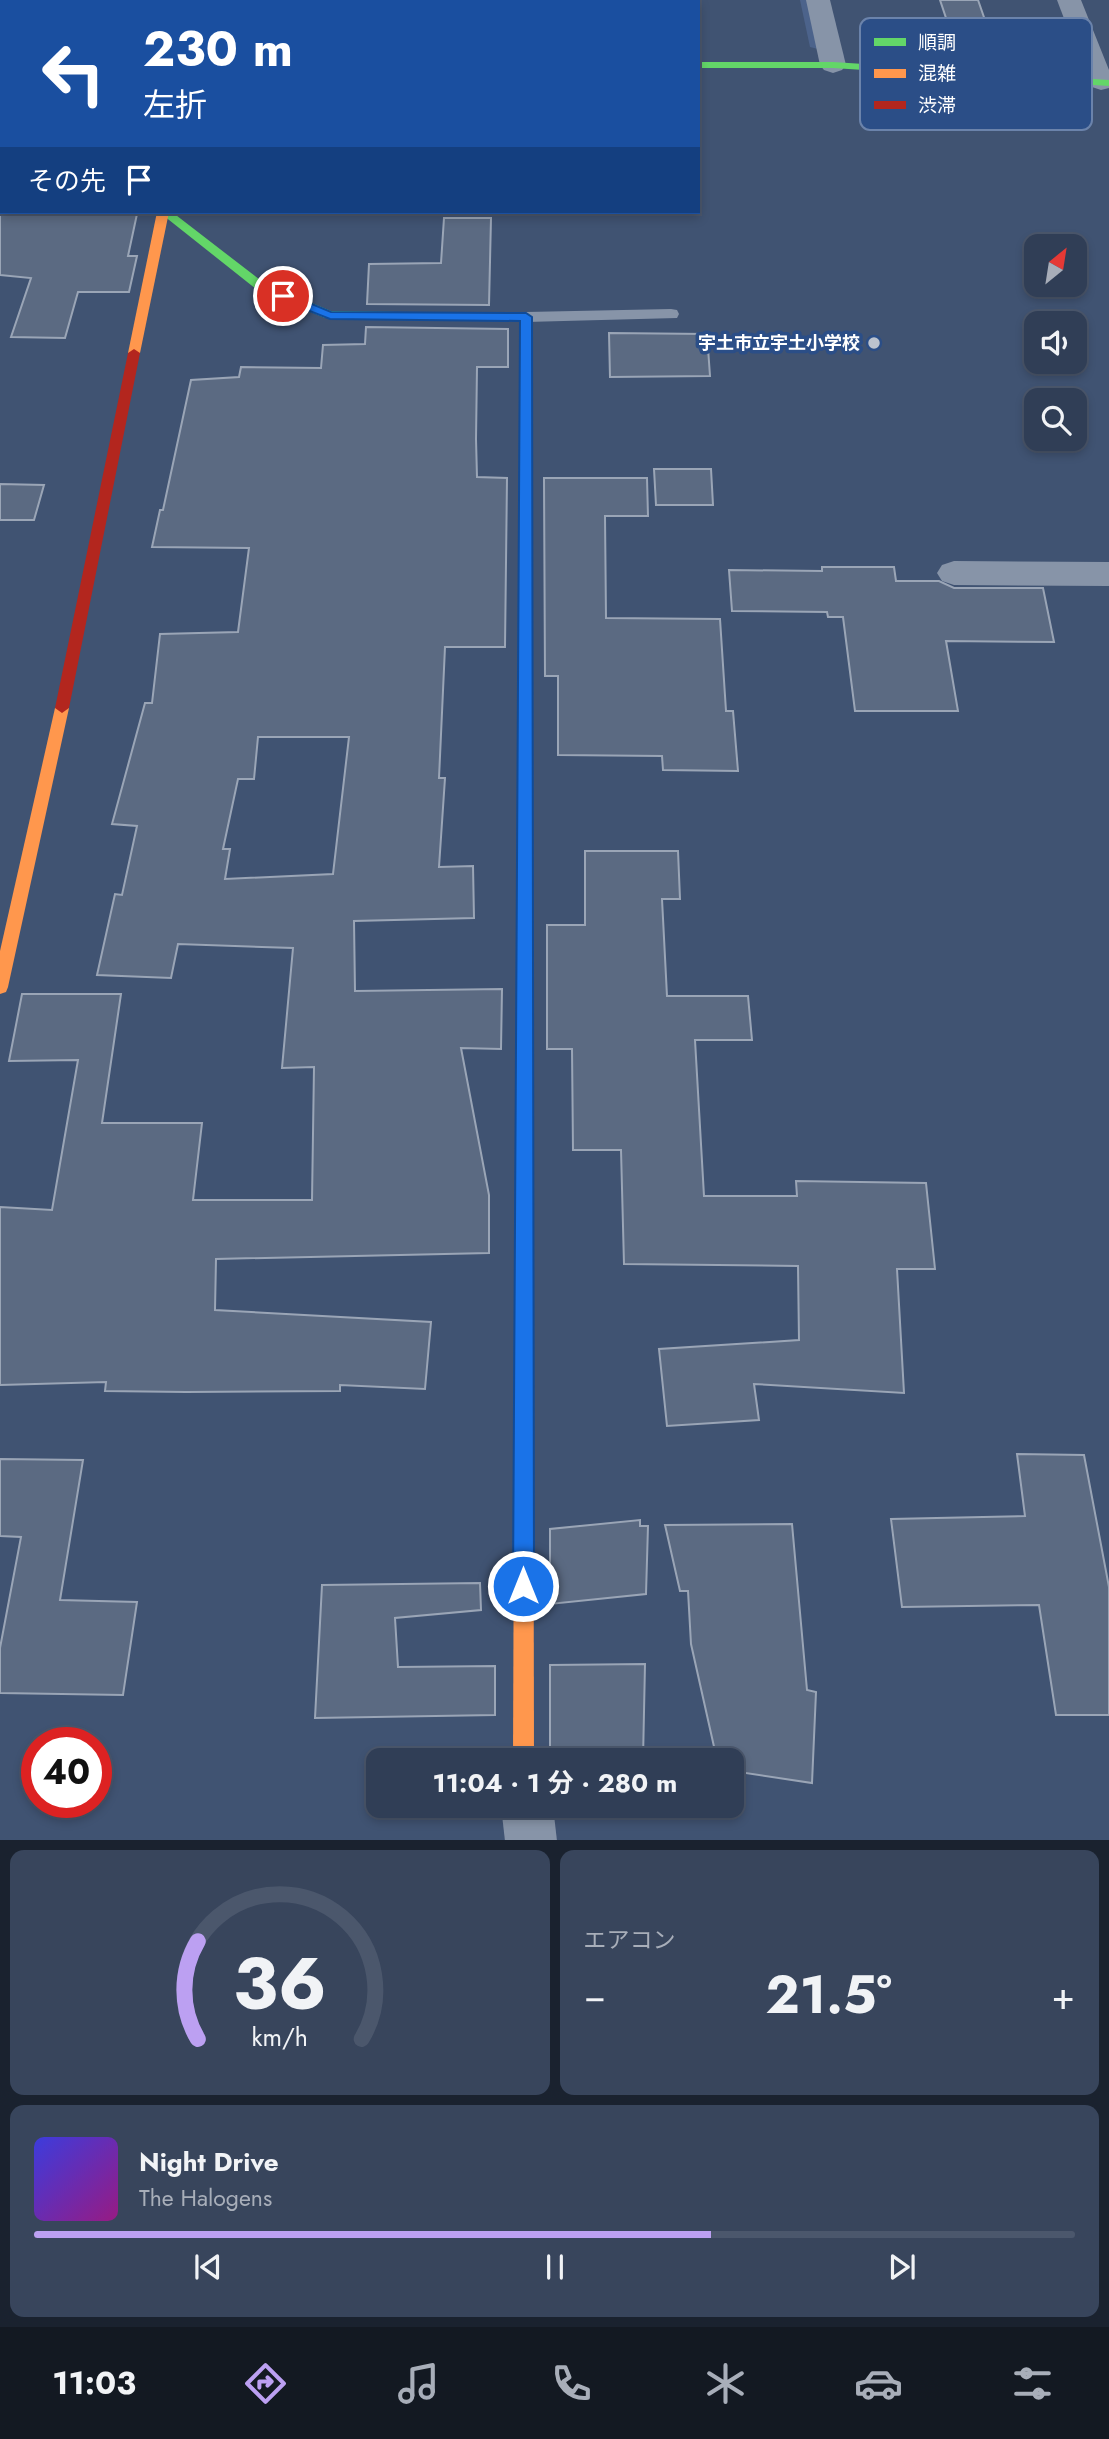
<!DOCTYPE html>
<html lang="ja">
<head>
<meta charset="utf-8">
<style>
  body { margin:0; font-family:Jost,"Noto Sans JP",sans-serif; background:#38455c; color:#f1f3f6; height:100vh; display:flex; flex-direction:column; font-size:26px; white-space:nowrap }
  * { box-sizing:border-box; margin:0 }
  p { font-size:23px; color:#a8aeb9 }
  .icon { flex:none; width:38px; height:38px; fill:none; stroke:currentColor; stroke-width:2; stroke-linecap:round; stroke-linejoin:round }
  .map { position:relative; height:1840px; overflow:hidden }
  .sheet { display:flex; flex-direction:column; gap:10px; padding:10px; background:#1a222f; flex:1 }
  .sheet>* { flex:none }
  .top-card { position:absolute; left:0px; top:0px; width:700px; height:214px; box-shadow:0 4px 10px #0003,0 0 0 2px #4b576c; background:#1a4fa0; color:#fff; overflow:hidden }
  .needle { width:46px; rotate:30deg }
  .controls { position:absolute; left:1024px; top:234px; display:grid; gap:14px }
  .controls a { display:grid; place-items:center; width:63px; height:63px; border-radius:14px; background:#303e56; box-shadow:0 4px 10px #0003,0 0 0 2px #4b576c; font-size:35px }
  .speed { position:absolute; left:21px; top:1727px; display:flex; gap:14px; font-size:35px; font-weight:700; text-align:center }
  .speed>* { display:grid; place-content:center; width:91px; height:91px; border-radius:50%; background:#303e56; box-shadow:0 4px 10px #0003,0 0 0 2px #4b576c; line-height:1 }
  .speed .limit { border:10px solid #d22; background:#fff; color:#111 }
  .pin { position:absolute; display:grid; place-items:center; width:60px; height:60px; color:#fff; margin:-30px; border:4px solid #fff; border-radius:50%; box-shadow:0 2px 7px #0007 }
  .me { position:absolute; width:77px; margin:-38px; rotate:0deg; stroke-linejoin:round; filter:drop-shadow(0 0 5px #0008) }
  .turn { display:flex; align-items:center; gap:24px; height:147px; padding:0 28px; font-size:32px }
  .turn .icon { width:91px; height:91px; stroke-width:2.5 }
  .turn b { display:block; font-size:49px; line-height:60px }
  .then { display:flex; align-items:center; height:66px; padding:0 28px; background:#0003; gap:14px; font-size:26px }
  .big { font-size:52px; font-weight:700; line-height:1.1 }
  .sheet .widget { flex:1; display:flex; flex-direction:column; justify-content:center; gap:10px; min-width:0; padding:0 24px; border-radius:14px; background:#38455c }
  .sheet .dial { align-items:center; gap:0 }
  .dial svg { height:182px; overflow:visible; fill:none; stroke:#4b576c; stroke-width:7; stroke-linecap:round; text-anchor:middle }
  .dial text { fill:#f1f3f6; stroke:none }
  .song { display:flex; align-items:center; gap:21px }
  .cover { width:84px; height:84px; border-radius:10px; background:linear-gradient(135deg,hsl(240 70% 55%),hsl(310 70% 35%)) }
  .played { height:7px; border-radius:4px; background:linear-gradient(90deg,#bca0f2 65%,#4b576c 65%) }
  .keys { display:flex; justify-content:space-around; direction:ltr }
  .heat { display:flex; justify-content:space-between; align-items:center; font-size:38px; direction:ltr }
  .sheet .tiles { flex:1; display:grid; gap:10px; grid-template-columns:1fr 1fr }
  .widget:last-child { grid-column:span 2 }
  .trip { position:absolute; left:366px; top:1748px; width:378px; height:70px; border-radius:14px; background:#303e56; box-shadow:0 4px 10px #0003,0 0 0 2px #4b576c; font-weight:700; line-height:70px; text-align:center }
  .menu { display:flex; height:112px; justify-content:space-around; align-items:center; background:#131922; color:#a8aeb9 }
  .menu .icon { width:49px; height:49px }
  .menu .current { color:#bca0f2 }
  .menu b { font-size:32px; color:#f1f3f6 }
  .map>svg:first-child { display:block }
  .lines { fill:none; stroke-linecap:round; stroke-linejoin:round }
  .stream { fill:#4c638b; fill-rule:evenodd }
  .building { fill:#5b6a82; stroke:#9aa5b6; stroke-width:2; fill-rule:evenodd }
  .lane { fill:#8794a8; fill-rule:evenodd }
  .street { fill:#8794a8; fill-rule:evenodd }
  .fast { fill:#63d668; fill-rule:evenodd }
  .slow { fill:#ff974d; fill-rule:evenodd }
  .jam { fill:#b3261e; fill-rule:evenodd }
  .route { fill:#1a73e8; stroke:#114b97; stroke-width:2 }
  .poi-dot { fill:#bcc3ce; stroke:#2b4e87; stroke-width:2.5 }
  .labels { text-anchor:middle; stroke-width:7; stroke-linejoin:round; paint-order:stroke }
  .far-poi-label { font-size:18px; font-weight:bold; fill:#fff; stroke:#2b4e87; text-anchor:end }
  .key { fill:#2b4e87; stroke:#6b83ab; stroke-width:2 }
  .key-label { font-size:19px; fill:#fff }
</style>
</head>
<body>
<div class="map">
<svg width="1109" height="1841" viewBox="0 0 1109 1841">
  <rect width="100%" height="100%" fill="#405372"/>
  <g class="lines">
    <path class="stream" d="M800,0H808L818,49L810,47Z"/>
  </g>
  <g class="building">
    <path d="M940,0H978L995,49L948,46L947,21Z"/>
    <path d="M0,212L137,214L128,256H137L129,292H78L65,338L11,337L31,278L0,275Z"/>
    <path d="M444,218H491L489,305L367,304L369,264L441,263Z"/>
    <path d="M366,327L508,329V367H477L476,439L477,477L507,478L505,647H445L439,778H445L439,867L473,866L474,918L354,921L355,991L502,989L501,1049L461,1048L489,1195V1253L216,1259L215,1310L431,1322L425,1389L340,1385V1391L186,1392L105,1391L106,1382L0,1385V1207L52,1210L78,1060L9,1061L22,994H121L102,1123H202L193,1200H312L314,1067L282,1068L293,948L178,944L171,978L97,975L115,894L122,895L137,826L112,824L145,703H152L160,634L238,632L249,548L152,547L160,510H163L191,380L239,377L241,367L321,368L323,345L365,344ZM258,737H349L333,874L225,879L230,849H223L238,779H254Z"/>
    <path d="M609,333L707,334L710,376L610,377Z"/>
    <path d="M654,469H711L713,505H656Z"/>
    <path d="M544,478H647L648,516H605L606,618L720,619L726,711H733L738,771L663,770L662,756L558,755V676H545Z"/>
    <path d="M0,484L44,485L34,520H0Z"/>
    <path d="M822,567H894L896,581H939L954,588H1043L1054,642L946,641L958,711H855L843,617H828L827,612L732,611L729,570L822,571Z"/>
    <path d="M585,851H678L680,899H662L667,996H748L752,1040H695L704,1196H797L796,1181L926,1183L935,1269H897L904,1393L754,1384L759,1420L667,1426L659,1349L799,1340L798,1266L624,1264L621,1150H573L572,1049H547V925H585Z"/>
    <path d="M1017,1454L1084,1455L1109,1587V1715H1056L1039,1605L902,1607L891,1519L1025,1516Z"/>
    <path d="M0,1459L83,1460L60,1600L137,1602L123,1695L0,1693V1648L21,1537L0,1536Z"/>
    <path d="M640,1520V1526H648L646,1594L550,1604V1529Z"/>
    <path d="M792,1524L807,1690L816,1692L812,1783L732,1771V1760H717L691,1644L688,1591H680L665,1525Z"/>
    <path d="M480,1583L481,1610L395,1618L398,1667L495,1666V1715L315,1718L322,1585Z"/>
    <path d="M645,1664L643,1760H550V1665Z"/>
  </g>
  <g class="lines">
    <path class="lane" d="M671,309L677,310L679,314L677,318L526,322L518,317L526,312Z"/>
    <g class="street">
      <path d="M806,0H830L846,65L842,70L833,73L824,70L820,65Z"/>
      <path d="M1057,0H1081L1109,70V88L1101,90L1092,87L1088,82Z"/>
      <rect x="0" y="114" width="2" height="16"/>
      <path d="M954,561L1109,562V586L954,585L942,581L937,573L942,565Z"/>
      <path d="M501,1806H553L557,1841H505Z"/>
    </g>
    <g class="fast">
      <path d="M698,62H833L1109,80V86L833,68H698Z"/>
      <path d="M159,212H172L264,283L331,311L530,314L532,378L526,382L520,378V321L325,318L256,289Z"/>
      <path d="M525,751L532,757L533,1220L530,1226L524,1228L518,1226L515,1220L518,757Z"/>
    </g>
    <g class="slow">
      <path d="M157,212H169L140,353L134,357L128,353Z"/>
      <path d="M526,374L532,378V757L525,763L518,757L520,378Z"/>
      <path d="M62,703L69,708L8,987L6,992L0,994V951L55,708Z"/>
      <path d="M524,1212L530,1214L533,1220L534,1760H513L515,1220L518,1214Z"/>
    </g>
    <g class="jam">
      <rect x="0" y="77" width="2" height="6"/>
      <path d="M134,349L140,353L69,708L62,713L55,708L128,353Z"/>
    </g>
  </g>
  <path class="route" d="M283,292L331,312L526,313L532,317L534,1586L531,1593L523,1596L516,1593L513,1586L520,321L330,319L279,299L277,296Z"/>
  <circle class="poi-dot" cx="874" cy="343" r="7"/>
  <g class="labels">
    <g class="far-poi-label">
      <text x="860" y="349">宇土市立宇土小学校</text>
    </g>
  </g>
  <rect x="860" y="18" width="232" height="112" rx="10" class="key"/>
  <rect x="874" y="38" width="32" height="8" fill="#63d668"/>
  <rect x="874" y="69" width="32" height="9" fill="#ff974d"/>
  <rect x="874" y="101" width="32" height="8" fill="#b3261e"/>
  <g class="key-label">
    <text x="918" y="49">順調</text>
    <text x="918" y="80">混雑</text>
    <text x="918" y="112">渋滞</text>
  </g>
</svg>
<div class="controls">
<a><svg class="needle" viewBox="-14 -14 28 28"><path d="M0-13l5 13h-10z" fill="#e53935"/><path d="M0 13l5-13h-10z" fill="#a8aeb9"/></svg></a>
<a><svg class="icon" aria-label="sound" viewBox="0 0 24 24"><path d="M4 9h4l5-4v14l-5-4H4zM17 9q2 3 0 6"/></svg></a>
<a><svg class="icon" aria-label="search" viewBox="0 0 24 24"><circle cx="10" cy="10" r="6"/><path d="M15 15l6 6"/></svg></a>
</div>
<div class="speed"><div class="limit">40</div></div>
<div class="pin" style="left:283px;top:296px;background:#d93025"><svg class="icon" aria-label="arrive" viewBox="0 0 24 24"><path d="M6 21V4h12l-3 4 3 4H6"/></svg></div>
<svg class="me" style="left:523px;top:1586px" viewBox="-20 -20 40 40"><circle r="17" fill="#1a73e8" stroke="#fff" stroke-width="3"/><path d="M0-11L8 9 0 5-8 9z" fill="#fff"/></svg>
<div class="trip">11:04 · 1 分 · 280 m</div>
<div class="top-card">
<div class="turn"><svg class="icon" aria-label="left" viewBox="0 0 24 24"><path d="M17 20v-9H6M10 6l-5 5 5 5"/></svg><div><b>230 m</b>左折</div></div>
<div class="then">その先<svg class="icon" aria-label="arrive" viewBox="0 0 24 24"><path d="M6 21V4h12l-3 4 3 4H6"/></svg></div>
</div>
</div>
<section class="sheet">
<div class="tiles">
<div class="widget dial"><svg viewBox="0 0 100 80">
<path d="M14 69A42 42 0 1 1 86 69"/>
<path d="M14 69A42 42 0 0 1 14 26" stroke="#bca0f2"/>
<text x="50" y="56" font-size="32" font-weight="700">36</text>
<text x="50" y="72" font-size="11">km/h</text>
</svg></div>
<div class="widget"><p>エアコン</p>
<div class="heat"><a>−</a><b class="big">21.5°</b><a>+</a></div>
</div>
<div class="widget">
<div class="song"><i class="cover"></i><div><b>Night Drive</b><p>The Halogens</p></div></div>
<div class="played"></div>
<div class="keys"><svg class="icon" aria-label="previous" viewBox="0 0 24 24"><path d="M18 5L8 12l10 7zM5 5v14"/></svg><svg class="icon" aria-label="pause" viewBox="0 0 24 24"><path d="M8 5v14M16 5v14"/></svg><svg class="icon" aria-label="next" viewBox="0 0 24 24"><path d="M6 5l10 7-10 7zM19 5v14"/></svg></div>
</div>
</div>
</section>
<nav class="menu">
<b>11:03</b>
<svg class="icon current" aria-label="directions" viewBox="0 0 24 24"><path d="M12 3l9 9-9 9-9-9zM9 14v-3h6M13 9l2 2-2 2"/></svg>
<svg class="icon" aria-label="music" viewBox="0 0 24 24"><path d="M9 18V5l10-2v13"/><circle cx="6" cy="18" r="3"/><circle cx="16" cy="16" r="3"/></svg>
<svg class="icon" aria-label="phone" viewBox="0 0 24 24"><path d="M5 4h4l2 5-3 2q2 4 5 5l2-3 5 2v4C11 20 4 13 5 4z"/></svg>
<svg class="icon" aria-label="climate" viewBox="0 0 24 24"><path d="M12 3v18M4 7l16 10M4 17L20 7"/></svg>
<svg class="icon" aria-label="car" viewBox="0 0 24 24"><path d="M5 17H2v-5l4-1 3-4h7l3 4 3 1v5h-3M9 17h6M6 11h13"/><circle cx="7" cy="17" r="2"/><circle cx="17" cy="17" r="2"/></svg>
<svg class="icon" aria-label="filters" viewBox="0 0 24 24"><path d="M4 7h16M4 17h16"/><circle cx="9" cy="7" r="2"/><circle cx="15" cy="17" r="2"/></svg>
</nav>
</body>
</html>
